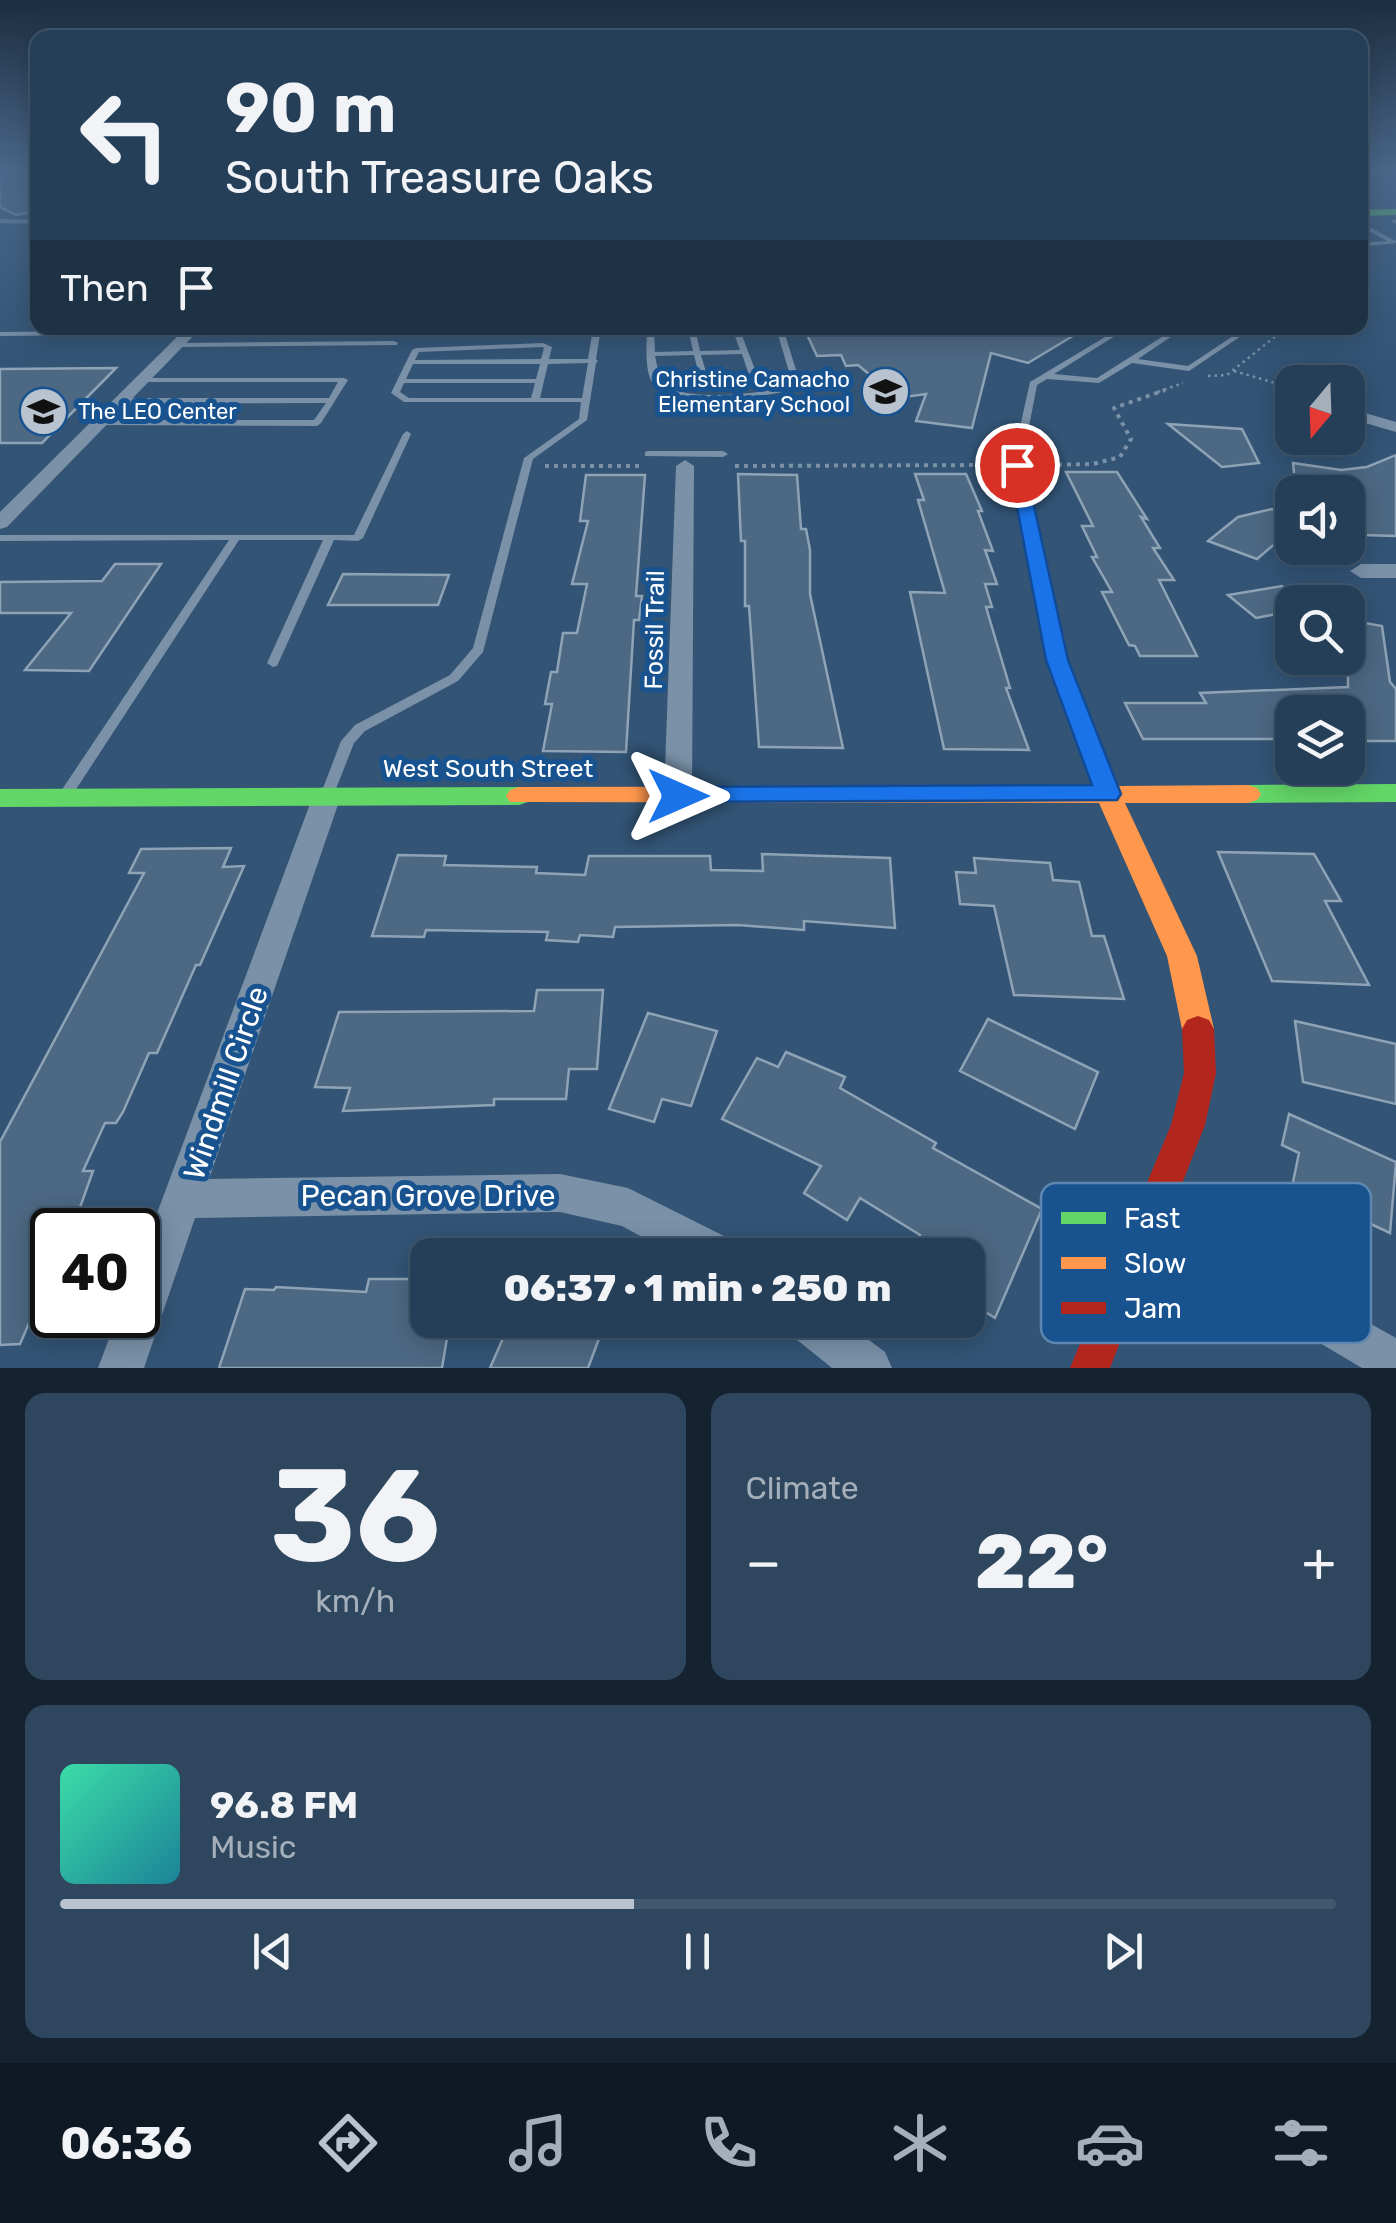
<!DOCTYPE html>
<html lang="en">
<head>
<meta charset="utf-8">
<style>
  body { margin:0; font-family:Rubik,sans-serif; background:#2e465e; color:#f1f3f6; height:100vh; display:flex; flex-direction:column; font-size:38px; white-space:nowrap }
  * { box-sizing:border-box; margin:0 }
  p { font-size:32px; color:#a4afba }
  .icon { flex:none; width:55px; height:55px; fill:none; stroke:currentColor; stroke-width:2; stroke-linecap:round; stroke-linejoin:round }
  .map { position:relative; height:1368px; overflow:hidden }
  .side { display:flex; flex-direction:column; gap:25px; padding:25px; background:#152330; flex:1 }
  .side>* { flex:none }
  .guide { position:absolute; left:30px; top:30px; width:1338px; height:305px; border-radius:20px; box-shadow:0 5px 25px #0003,0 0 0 2px #42586e; background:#263f58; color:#f1f3f6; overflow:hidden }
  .needle { width:65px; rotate:199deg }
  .buttons { position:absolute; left:1275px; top:365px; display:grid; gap:20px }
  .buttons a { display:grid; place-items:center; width:90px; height:90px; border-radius:20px; background:#263f58; box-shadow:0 5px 25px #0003,0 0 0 2px #42586e; font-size:50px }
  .speed { position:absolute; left:30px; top:1208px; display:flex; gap:20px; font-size:50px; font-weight:700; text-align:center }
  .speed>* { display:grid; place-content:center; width:130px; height:130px; border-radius:50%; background:#263f58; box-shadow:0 5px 25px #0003,0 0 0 2px #42586e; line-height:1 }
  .speed .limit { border:5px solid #111; border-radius:15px; background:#fff; color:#111 }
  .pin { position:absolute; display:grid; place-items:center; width:85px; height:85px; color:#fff; margin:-42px; border:5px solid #fff; border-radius:50%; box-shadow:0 2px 10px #0007 }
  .me { position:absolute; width:110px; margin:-55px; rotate:90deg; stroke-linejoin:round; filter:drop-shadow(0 0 8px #0008) }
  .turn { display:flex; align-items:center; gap:35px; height:210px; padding:0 30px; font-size:45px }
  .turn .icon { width:130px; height:130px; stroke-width:2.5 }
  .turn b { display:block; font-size:70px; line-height:85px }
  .then { display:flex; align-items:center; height:95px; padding:0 30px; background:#0003; gap:20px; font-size:38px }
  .big { font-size:75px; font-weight:800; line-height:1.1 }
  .side .tile { flex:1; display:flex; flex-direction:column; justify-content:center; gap:15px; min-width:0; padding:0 35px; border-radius:20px; background:#2e465e }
  .side .dial { align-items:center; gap:0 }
  .dial b { font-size:130px; line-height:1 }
  .song { display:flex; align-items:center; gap:30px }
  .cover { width:120px; height:120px; border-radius:15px; background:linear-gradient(135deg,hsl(160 70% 55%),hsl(190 70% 35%)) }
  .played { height:10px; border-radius:5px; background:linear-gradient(90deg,#b8c3cf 45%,#42586e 45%) }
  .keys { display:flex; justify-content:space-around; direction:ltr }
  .heat { display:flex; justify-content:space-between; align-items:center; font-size:55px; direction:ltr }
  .side .tiles { flex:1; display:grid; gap:25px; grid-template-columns:1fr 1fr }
  .tile:last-child { grid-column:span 2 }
  .trip { position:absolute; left:410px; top:1238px; width:575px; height:100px; border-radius:20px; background:#263f58; box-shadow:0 5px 25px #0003,0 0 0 2px #42586e; font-weight:800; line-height:100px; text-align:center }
  .tabs { display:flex; height:160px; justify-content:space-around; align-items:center; background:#0f1923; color:#a4afba }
  .tabs .icon { width:70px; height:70px }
  .tabs .current { color:#b8c3cf }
  .tabs b { font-size:45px; color:#f1f3f6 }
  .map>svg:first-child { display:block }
  .building { fill:#4d6883; stroke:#8fa3b6; stroke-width:2.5 }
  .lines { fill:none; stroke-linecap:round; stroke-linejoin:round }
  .path-far1 { stroke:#7a91a8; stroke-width:2.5; stroke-dasharray:2.5 4; stroke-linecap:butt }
  .path { stroke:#7a91a8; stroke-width:4; stroke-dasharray:4 5; stroke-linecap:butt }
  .lane { fill:#7a91a8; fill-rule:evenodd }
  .street { fill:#7a91a8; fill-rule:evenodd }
  .fast { fill:#63d668; fill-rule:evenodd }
  .slow { fill:#ff974d; fill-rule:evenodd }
  .jam { fill:#b3261e; fill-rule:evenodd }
  .route { fill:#1a73e8; stroke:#114b97; stroke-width:2.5 }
  .labels { text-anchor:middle; stroke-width:10; stroke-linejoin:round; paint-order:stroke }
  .far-poi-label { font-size:22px; fill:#fff; stroke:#185390; text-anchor:end }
  .street-label { font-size:25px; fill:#fff; stroke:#185390 }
  .near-street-label { font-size:30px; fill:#fff; stroke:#185390 }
  .key { fill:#185390; stroke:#5d87b1; stroke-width:2.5 }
  .key-label { font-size:28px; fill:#fff }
</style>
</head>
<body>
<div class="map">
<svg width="1396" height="1368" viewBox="0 0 1396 1368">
  <rect width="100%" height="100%" fill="#335475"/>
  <g class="building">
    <path d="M0,170H23L38,176V211L16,215L0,207Z"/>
    <path d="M804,328H1086L1028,363L991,353L972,428L916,421L926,394L898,398L858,365L846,366L841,355L817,356Z"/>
    <path d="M116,368L42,443H0V369Z"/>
    <path d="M1168,424L1242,429L1259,463L1222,467Z"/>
    <path d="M1396,455V536L1361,535L1348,526V492H1296L1293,463L1341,470L1367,467Z"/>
    <path d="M1066,472H1117L1147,519L1141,517L1160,548H1153L1174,580H1159L1197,656H1140L1135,646L1129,645L1102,592H1112L1092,557H1097L1082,526H1093Z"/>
    <path d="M738,474L797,475L801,529H806L810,550V594L843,748L759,747L749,606H745V541H741Z"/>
    <path d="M915,474H966L982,511H978L993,551L985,550L997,584H985L992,607H986L1010,688H1006L1029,750L944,749L910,592L945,593L918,500H924Z"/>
    <path d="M586,475H645L636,596H642L639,620H634L626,752L543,751L552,704H545L551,672H557L563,633H577L587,584H572L588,521H580Z"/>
    <path d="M1272,509L1292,522V529L1257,559L1208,541L1238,517Z"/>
    <path d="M115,564H161L89,671L25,670L71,613H0V582L102,581Z"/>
    <path d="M343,574L449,575L438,605H328Z"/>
    <path d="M1282,586L1292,594V611L1256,618L1228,595Z"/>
    <path d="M1348,620L1382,626L1390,682L1396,689V741H1348V712H1292V739H1143L1125,703H1206L1200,693L1348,687Z"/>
    <path d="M231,848L223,867L244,866L200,965H196L157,1053H149L123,1112L116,1123H105L83,1171H93L72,1230H52V1270L20,1344L0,1345V1142L144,873H129L141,849Z"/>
    <path d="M1218,852L1314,854L1341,901H1325L1369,985L1272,981Z"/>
    <path d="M762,854L890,858L895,928L804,921V930L738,925L615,927L613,937L580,935L578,942L546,940L548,932L426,930L424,937L372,936L398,855L446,856L444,865L537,867L536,873L585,875L589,856H710L711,870L763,871Z"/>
    <path d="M974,858L1050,863L1053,880L1079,882L1092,936H1104L1124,999L1014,995L994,906L960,904L956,872L976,873Z"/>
    <path d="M537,990H603L597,1069H569L566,1099H494V1105L343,1111L350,1088L315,1087L339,1012L534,1011Z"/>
    <path d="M648,1013L717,1031L691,1106L662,1099L654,1122L609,1109Z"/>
    <path d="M988,1019L1098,1072L1075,1129L960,1071Z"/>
    <path d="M1295,1021L1396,1044V1104L1303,1082Z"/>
    <path d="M786,1052L845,1077L840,1088L936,1143L933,1148L1042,1209L995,1318L968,1301V1255H910L920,1235L860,1198L847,1220L804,1193L821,1166L722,1119L757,1058L778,1067Z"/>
    <path d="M1289,1114L1396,1162L1390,1233L1292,1187L1299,1153L1282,1145Z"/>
    <path d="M369,1279H417L411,1310H428V1320H450L442,1368H219L245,1289L274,1290L276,1287L366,1292Z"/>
    <path d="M511,1320H606L588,1368H490Z"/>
  </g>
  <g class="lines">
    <g class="path-far1">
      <path d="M1234,371L1292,388"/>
      <path d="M1208,376L1227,375L1286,328"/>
      <path d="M1158,392L1183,383"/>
    </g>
    <g class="path">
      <path d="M1040,465L1093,464L1120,457L1131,439L1114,408L1165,390"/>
      <path d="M545,466H639"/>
      <path d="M735,466L994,465"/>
    </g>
    <g class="lane">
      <path d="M0,219L38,220V224L0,223Z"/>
      <path d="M1392,220H1396V224L1392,222Z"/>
      <path d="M1360,222L1396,241V243L1360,247V243L1387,241L1360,226Z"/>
      <path d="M593,328H601L596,359L598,361L596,363L587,420L533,459L483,652L458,681L365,731L354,743L332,799H322L320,796L341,741L355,725L450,675L473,648L524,458L579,419L581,402H404L391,393L412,350L416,348L543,343L552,347L549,359H588ZM542,347L544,348L541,359L415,360L419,352ZM588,363L582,398H540L548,364ZM413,364H540L536,379H406ZM404,383H535L531,398H409L400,392Z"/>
      <path d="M647,328H654L655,352L693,351L688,328H695L700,351L740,350L732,328H739L756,372L750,381L719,383L699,375L694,355L655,356L661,383C683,403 764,394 793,385L776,328H783L801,386C779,398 675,407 656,388C643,375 647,344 647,328ZM742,354L748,372L745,377L720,379L706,372L701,355Z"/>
      <path d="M1120,328H1128L1054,374L1097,378L1176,328H1184L1138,359L1188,366L1245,328H1253L1189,371L1132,363L1099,383L1047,379L1037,385L1022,463L1017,466L1014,465L1012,463L1030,382Z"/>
      <path d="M192,330V334H189L0,336V332Z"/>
      <path d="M394,341L398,343L397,345L178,347L174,345L178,343Z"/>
      <path d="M140,378H344L348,380L321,423L317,426L97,425L96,423L100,420H314L326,403L122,404L118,401L122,398H329L338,382H140Z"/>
      <path d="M407,431L411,434L363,538L358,541L334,540L277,666L273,667L267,663L323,540H239L69,800H59L57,797L59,794L229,540L0,541V535H354L403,434Z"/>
      <path d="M648,451H723L728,454L723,457L645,456V452Z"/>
    </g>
    <g class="street">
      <path d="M186,328H201L7,527L0,529V512Z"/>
      <path d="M1348,408L1396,422V432L1348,418Z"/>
      <path d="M1304,438H1323L1311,445L1305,444Z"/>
      <path d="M685,460L694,466L692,796L688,803H668L664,796L676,466Z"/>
      <path d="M1396,564V578H1361L1350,571L1361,564Z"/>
      <path d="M327,786L337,789L341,796L209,1179L560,1174L628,1188L732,1240L738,1255H675L622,1226L560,1212L195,1218L144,1368H98L118,1315H138V1264L313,796L317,789Z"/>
      <path d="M1153,1202L1396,1338V1368H1362L1139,1236L1133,1222L1139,1208Z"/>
      <path d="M784,1320H842L885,1352L892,1368H832L791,1335Z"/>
    </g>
    <g class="fast">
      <path d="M1396,209V215L1360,216V210Z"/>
      <path d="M1396,784V802L1248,803L1239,800L1235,794L1239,788L1248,785Z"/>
      <path d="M519,787L528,790L532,796L528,802L519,805L0,807V789Z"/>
    </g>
    <path class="slow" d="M1017,458L1025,463L1068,660L1117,786L1248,785L1257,788L1261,794L1257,800L1248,803H1125L1197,956L1214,1029L1209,1038L1198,1042L1187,1038L1182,1029L1167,956L1099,803L510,802L506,796L510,790L519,787L1092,786L1046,660L1009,463Z"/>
    <path class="jam" d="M1198,1016L1209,1020L1214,1029L1216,1073L1205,1125L1110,1368H1070L1171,1125L1184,1073L1182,1029L1187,1020Z"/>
  </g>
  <linearGradient id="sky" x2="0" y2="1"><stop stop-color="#1c2e40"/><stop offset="0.47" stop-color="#4a6789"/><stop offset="1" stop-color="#4a6789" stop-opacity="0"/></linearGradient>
  <rect width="1396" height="361" fill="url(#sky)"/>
  <path class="route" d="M1017,460L1025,465L1068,660L1121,794L1117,800L669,802L665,796L678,787L1092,785L1046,660L1009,465Z"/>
  <defs>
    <symbol id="school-disc" viewBox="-11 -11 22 22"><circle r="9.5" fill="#b8c3cf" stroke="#185390"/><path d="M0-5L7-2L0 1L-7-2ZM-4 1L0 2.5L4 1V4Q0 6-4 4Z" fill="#111"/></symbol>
  </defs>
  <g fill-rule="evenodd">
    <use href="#school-disc" x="858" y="364" width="55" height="55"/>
    <use href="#school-disc" x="16" y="384" width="55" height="55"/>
  </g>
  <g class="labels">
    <g class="far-poi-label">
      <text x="850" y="387">Christine Camacho<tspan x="850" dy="25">Elementary School</tspan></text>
      <text x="78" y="419" text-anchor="start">The LEO Center</text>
    </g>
    <g class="street-label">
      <text transform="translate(654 630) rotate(-89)" y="9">Fossil Trail</text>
      <text x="488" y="777">West South Street</text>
    </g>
    <g class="near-street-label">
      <text transform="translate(226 1083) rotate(-71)" y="10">Windmill Circle</text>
      <text x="428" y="1206">Pecan Grove Drive</text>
    </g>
  </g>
  <rect x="1041" y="1183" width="330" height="160" rx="15" class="key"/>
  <rect x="1061" y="1212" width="45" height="12" fill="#63d668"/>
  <rect x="1061" y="1257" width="45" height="12" fill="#ff974d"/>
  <rect x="1061" y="1302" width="45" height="12" fill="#b3261e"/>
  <g class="key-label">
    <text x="1124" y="1228">Fast</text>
    <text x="1124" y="1273">Slow</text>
    <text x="1124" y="1318">Jam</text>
  </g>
</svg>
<div class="buttons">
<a><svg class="needle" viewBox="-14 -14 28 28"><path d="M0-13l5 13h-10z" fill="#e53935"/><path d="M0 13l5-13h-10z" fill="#a4afba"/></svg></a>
<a><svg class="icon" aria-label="sound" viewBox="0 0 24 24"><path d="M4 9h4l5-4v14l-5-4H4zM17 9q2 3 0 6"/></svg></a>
<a><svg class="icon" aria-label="search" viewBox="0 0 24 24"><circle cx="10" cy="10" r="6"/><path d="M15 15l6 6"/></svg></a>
<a><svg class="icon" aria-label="layers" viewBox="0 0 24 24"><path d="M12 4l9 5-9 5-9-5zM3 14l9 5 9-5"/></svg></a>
</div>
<div class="speed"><div class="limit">40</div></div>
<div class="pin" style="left:1017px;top:465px;background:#d93025"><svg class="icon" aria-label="arrive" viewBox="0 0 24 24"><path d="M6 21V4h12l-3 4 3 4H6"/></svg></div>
<svg class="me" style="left:678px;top:796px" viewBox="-20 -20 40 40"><path d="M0-17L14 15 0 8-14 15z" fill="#1a73e8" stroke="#fff" stroke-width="4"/></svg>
<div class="trip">06:37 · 1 min · 250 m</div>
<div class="guide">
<div class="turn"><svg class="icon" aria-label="left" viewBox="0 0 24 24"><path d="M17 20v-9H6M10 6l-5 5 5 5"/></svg><div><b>90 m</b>South Treasure Oaks</div></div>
<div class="then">Then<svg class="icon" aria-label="arrive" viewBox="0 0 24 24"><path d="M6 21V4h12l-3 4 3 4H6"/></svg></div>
</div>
</div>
<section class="side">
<div class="tiles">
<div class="tile dial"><b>36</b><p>km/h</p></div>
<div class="tile"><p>Climate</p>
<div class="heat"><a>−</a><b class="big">22°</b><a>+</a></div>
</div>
<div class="tile">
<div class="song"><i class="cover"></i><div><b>96.8 FM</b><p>Music</p></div></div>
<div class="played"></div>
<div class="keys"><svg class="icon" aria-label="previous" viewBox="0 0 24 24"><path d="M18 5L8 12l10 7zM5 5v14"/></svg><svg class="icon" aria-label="pause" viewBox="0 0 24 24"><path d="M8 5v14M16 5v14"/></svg><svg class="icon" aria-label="next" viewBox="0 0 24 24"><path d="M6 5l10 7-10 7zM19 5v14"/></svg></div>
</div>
</div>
</section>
<nav class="tabs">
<b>06:36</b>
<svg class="icon current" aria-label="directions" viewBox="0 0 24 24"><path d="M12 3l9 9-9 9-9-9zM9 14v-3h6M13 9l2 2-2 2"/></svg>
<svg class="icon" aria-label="music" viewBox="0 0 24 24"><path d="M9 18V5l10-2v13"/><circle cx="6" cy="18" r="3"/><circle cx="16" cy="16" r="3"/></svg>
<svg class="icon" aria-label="phone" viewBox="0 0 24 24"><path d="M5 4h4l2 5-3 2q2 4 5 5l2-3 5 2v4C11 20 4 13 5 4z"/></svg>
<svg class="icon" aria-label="climate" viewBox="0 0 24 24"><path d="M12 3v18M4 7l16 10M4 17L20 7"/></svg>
<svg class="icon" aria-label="car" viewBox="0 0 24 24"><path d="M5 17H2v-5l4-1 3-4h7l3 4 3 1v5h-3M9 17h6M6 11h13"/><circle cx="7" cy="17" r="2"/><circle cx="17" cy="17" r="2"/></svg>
<svg class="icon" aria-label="filters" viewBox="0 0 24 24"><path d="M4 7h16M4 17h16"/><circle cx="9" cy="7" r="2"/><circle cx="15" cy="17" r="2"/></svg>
</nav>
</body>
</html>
